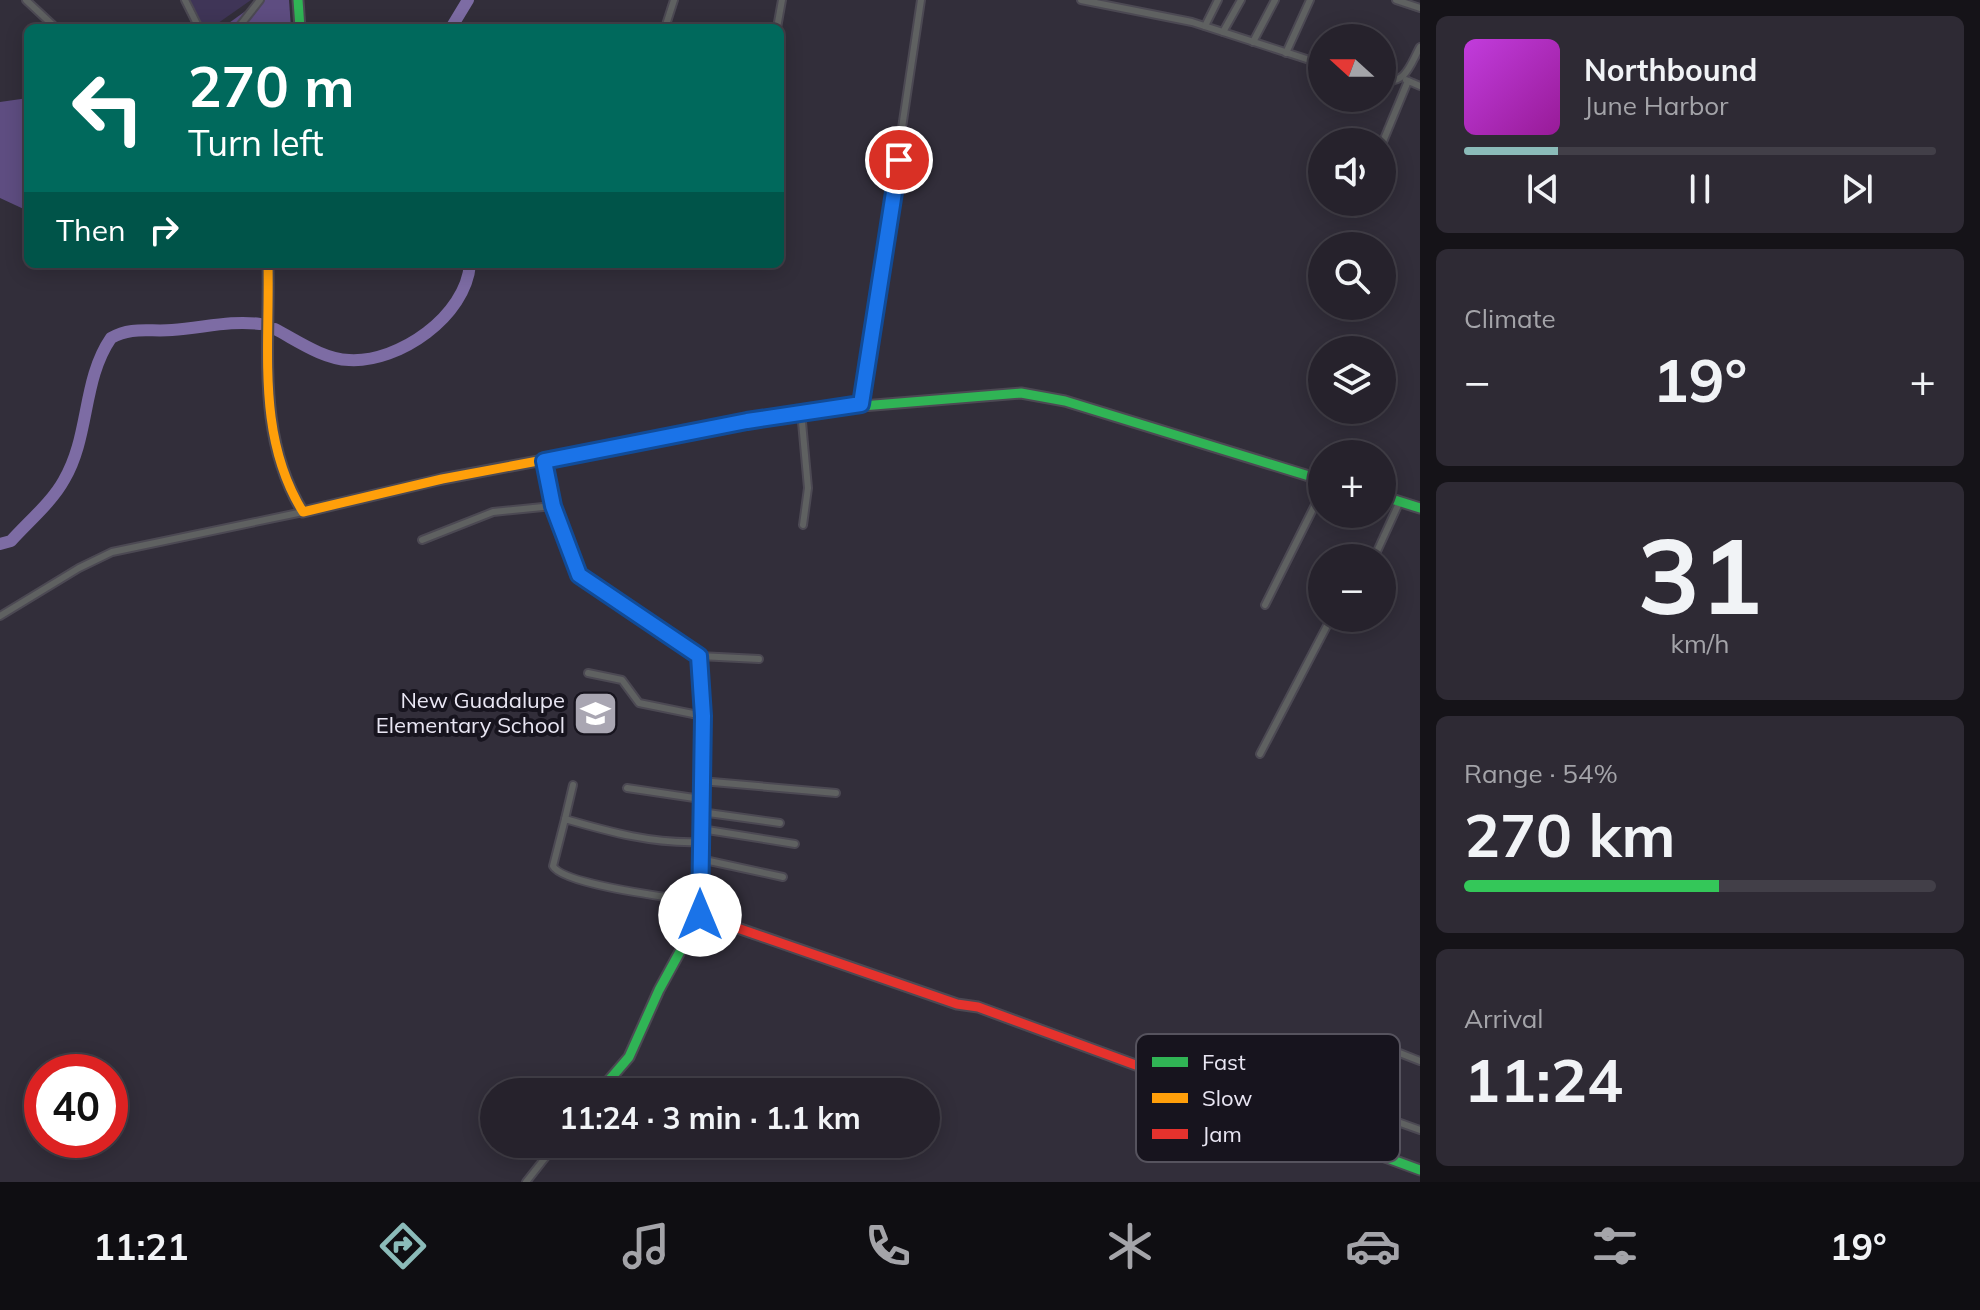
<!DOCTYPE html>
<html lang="en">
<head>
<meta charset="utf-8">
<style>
  body { margin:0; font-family:Mulish,sans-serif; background:#2e2a34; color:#f1f3f6; height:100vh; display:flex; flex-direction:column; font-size:30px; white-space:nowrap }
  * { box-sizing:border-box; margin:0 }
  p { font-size:26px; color:#a4a4a9 }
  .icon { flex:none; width:44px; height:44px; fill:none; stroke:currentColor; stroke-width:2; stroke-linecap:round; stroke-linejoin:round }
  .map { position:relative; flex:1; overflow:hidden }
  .sheet { display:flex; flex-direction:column; gap:16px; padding:16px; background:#151318; width:560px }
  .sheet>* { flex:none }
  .hud { position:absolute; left:24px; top:24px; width:760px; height:244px; border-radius:12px; box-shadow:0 4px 20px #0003,0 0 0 2px #423f48; background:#00695c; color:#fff; overflow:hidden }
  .needle { width:52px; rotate:291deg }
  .buttons { position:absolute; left:1308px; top:24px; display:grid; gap:16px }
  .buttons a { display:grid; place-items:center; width:88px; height:88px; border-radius:50%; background:#26222c; box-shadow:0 4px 20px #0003,0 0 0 2px #423f48; font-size:40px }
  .speed { position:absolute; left:24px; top:1054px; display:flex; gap:16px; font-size:40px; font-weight:700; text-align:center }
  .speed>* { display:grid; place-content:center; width:104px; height:104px; border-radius:50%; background:#26222c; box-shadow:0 4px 20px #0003,0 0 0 2px #423f48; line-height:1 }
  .speed .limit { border:12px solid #d22; background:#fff; color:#111 }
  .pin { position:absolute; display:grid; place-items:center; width:68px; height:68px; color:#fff; margin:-34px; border:4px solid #fff; border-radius:50%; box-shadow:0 2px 8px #0007 }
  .me { position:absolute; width:88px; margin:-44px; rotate:0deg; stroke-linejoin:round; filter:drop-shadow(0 0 6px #0008) }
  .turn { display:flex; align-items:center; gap:28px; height:168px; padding:0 32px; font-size:36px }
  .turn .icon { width:104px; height:104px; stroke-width:2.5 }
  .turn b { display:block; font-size:56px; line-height:68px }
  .then { display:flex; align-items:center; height:76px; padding:0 32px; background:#0003; gap:16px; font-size:30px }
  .big { font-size:60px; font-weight:700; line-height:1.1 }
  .sheet .tile { flex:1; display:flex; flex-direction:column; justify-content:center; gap:12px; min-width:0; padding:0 28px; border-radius:12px; background:#2e2a34 }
  .sheet .dial { align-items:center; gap:0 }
  .dial b { font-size:104px; line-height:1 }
  .song { display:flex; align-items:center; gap:24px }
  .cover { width:96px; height:96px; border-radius:12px; background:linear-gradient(135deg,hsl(290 70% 55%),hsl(300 70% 35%)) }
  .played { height:8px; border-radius:4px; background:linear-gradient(90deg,#8bbbb9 20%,#423f48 20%) }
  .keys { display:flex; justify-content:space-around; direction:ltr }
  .heat { display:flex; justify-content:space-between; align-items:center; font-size:44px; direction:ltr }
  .charge { height:12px; border-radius:6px; background:linear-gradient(90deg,#34c759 54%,#423f48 0) }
  .trip { position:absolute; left:480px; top:1078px; width:460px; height:80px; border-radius:40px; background:#26222c; box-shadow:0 4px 20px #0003,0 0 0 2px #423f48; font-weight:700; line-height:80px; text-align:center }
  .tabs { display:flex; height:128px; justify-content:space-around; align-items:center; background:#0f0e12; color:#a4a4a9 }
  .tabs .icon { width:56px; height:56px }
  .tabs .on { color:#8bbbb9 }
  .tabs b { font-size:36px; color:#f1f3f6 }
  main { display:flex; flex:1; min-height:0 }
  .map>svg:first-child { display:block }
  .green { fill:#3f3557 }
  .forest { fill:#5e4d81 }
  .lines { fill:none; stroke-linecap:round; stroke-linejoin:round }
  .river { stroke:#7d6ca4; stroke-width:12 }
  .street-casing { stroke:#4c4953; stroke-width:10 }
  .fast-casing { stroke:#4c4953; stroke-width:13 }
  .slow-casing { stroke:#4c4953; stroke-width:13 }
  .jam-casing { stroke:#4c4953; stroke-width:13 }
  .street { stroke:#5f6161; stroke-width:6 }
  .fast { stroke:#30b455; stroke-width:9 }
  .slow { stroke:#ff9f0a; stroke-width:9 }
  .jam { stroke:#e5322d; stroke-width:9 }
  .route-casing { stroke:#114b97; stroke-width:20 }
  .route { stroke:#1a73e8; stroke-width:14 }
  .labels { text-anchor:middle; stroke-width:8; stroke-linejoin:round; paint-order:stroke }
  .poi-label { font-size:22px; fill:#e9e6f3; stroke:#17141e; text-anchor:end }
  .key { fill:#17141e; stroke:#56535e; stroke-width:2 }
  .key-label { font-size:22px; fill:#e9e6f3 }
</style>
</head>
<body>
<main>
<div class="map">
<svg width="1420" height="1182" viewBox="0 0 1420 1182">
  <rect width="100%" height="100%" fill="#322e3a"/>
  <path class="green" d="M187,0H251L211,28H202Z"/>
  <g class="forest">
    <path d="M261,0H289L291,28H222Z"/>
    <path d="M28,98V211L0,198V102Z"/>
  </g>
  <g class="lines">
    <g class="river">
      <path d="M451,28L468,0"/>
      <path d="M275,329C298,341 323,359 349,360C399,363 466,316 470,264"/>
      <path d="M0,544L11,541C28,522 52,502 64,480C90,436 82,380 111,338C132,326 150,332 172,330C203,328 230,320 260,324"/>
    </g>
    <defs>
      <g id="street">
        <path d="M26,0L56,28"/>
        <path d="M185,0L199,28"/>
        <path d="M1081,0L1192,22L1322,64"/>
        <path d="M1396,0L1420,8"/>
        <path d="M1205,26L1218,0"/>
        <path d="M238,28L260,0"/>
        <path d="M665,28L674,0"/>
        <path d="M777,28L782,0"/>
        <path d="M1223,32L1241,0"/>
        <path d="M1253,42L1275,0"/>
        <path d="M1286,53L1310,0"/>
        <path d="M1382,80C1406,85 1410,65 1420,47"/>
        <path d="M1406,80L1420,86"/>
        <path d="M1382,144L1408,81"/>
        <path d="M1355,213L1359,202"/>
        <path d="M861,404L921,0"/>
        <path d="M801,411L808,488L803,525"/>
        <path d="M422,540L493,512L553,506"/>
        <path d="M1374,558L1400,501"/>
        <path d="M1265,605L1322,491"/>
        <path d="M0,616L79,568L112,552L303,512"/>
        <path d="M699,656L759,659"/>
        <path d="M588,673L622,680L639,703L703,716"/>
        <path d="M1260,754L1331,618"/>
        <path d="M701,781L836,793"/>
        <path d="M627,788L701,799"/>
        <path d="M701,812L780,823"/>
        <path d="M565,819L573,785"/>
        <path d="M701,829L795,844"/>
        <path d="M700,859L783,877"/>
        <path d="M700,902C674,898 563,885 553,866L565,819C610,832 653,844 701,842"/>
        <path d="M1397,1052L1420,1061"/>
        <path d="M1353,1106L1420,1130"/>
        <path d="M526,1182L556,1144"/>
      </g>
      <g id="fast">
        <path d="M298,0L300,28"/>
        <path d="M671,436L801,411L1021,393L1065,401L1322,480"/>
        <path d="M544,461L558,521L579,575L699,656L703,716L700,915L659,990L629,1057L599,1092"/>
        <path d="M1382,496L1420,508"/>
        <path d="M1171,1078L1420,1170"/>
      </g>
      <path id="slow" d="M268,264C270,349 256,436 303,512L442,479L671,436"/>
      <path id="jam" d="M700,915L957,1004L978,1007L1171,1078"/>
    </defs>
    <use href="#street" class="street-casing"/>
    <use href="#fast" class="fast-casing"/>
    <use href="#slow" class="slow-casing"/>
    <use href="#jam" class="jam-casing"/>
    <use href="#street" class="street"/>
    <use href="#fast" class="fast"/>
    <use href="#slow" class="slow"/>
    <use href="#jam" class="jam"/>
  </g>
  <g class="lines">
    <defs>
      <path id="route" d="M700,915L703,716L699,656L579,575L553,506L544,461L747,421L861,404L899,160"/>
    </defs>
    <use href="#route" class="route-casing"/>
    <use href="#route" class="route"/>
  </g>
  <defs>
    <symbol id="school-square" viewBox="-11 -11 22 22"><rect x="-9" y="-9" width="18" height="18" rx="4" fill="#a9a6b2" stroke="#17141e"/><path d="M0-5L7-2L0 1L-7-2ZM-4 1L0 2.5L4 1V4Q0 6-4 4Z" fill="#fff"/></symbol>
  </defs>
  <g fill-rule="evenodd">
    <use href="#school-square" x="570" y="688" width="51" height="51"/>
  </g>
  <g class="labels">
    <g class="poi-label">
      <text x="565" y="708">New Guadalupe<tspan x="565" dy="25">Elementary School</tspan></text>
    </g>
  </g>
  <rect x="1136" y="1034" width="264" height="128" rx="12" class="key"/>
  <rect x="1152" y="1057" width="36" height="10" fill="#30b455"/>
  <rect x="1152" y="1093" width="36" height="10" fill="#ff9f0a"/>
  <rect x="1152" y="1129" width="36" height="10" fill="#e5322d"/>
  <g class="key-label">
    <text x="1202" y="1070">Fast</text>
    <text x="1202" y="1106">Slow</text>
    <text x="1202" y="1142">Jam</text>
  </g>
</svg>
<div class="buttons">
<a><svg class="needle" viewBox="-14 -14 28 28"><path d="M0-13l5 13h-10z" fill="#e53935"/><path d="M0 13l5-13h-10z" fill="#a4a4a9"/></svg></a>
<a><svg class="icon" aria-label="sound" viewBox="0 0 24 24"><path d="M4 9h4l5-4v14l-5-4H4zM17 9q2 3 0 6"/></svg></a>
<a><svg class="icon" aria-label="search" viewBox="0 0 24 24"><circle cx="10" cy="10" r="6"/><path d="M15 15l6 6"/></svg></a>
<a><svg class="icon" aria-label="layers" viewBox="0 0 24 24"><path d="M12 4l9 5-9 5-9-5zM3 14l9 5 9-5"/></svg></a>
<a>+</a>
<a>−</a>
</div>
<div class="speed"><div class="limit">40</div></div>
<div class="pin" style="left:899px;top:160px;background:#d93025"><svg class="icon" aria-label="arrive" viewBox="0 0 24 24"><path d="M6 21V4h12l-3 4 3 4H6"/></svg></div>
<svg class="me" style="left:700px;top:915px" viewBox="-20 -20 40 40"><circle r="19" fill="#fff"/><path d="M0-13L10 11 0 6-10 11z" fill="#1a73e8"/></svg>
<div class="trip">11:24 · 3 min · 1.1 km</div>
<div class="hud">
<div class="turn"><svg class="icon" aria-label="left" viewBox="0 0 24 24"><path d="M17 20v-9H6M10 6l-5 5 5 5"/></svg><div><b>270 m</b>Turn left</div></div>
<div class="then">Then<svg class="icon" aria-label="right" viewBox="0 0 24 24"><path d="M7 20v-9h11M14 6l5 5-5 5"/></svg></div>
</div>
</div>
<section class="sheet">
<div class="tile">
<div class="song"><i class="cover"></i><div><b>Northbound</b><p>June Harbor</p></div></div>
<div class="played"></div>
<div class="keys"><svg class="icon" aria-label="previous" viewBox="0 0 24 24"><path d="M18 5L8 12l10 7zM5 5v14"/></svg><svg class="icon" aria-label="pause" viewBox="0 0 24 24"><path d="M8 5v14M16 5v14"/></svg><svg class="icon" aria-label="next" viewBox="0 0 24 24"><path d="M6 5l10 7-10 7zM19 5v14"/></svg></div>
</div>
<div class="tile"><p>Climate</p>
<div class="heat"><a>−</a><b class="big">19°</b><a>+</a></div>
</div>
<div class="tile dial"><b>31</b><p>km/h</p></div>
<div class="tile"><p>Range · 54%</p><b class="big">270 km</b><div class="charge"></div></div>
<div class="tile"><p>Arrival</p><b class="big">11:24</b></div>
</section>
</main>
<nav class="tabs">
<b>11:21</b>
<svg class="icon on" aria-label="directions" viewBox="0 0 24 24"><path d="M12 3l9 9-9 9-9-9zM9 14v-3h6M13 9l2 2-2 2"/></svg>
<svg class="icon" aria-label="music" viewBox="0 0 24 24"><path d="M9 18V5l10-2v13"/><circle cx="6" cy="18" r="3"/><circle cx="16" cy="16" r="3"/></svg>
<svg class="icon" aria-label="phone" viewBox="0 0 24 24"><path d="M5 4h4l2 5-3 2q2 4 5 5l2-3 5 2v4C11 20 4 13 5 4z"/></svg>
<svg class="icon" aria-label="climate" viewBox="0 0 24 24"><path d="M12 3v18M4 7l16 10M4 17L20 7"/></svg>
<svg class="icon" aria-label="car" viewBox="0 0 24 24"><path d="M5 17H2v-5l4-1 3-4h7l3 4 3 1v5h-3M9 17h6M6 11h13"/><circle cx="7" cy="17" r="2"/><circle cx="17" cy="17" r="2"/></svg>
<svg class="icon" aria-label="filters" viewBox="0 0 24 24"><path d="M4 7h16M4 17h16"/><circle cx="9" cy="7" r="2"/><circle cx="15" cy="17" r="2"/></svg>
<b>19°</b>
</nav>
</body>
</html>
